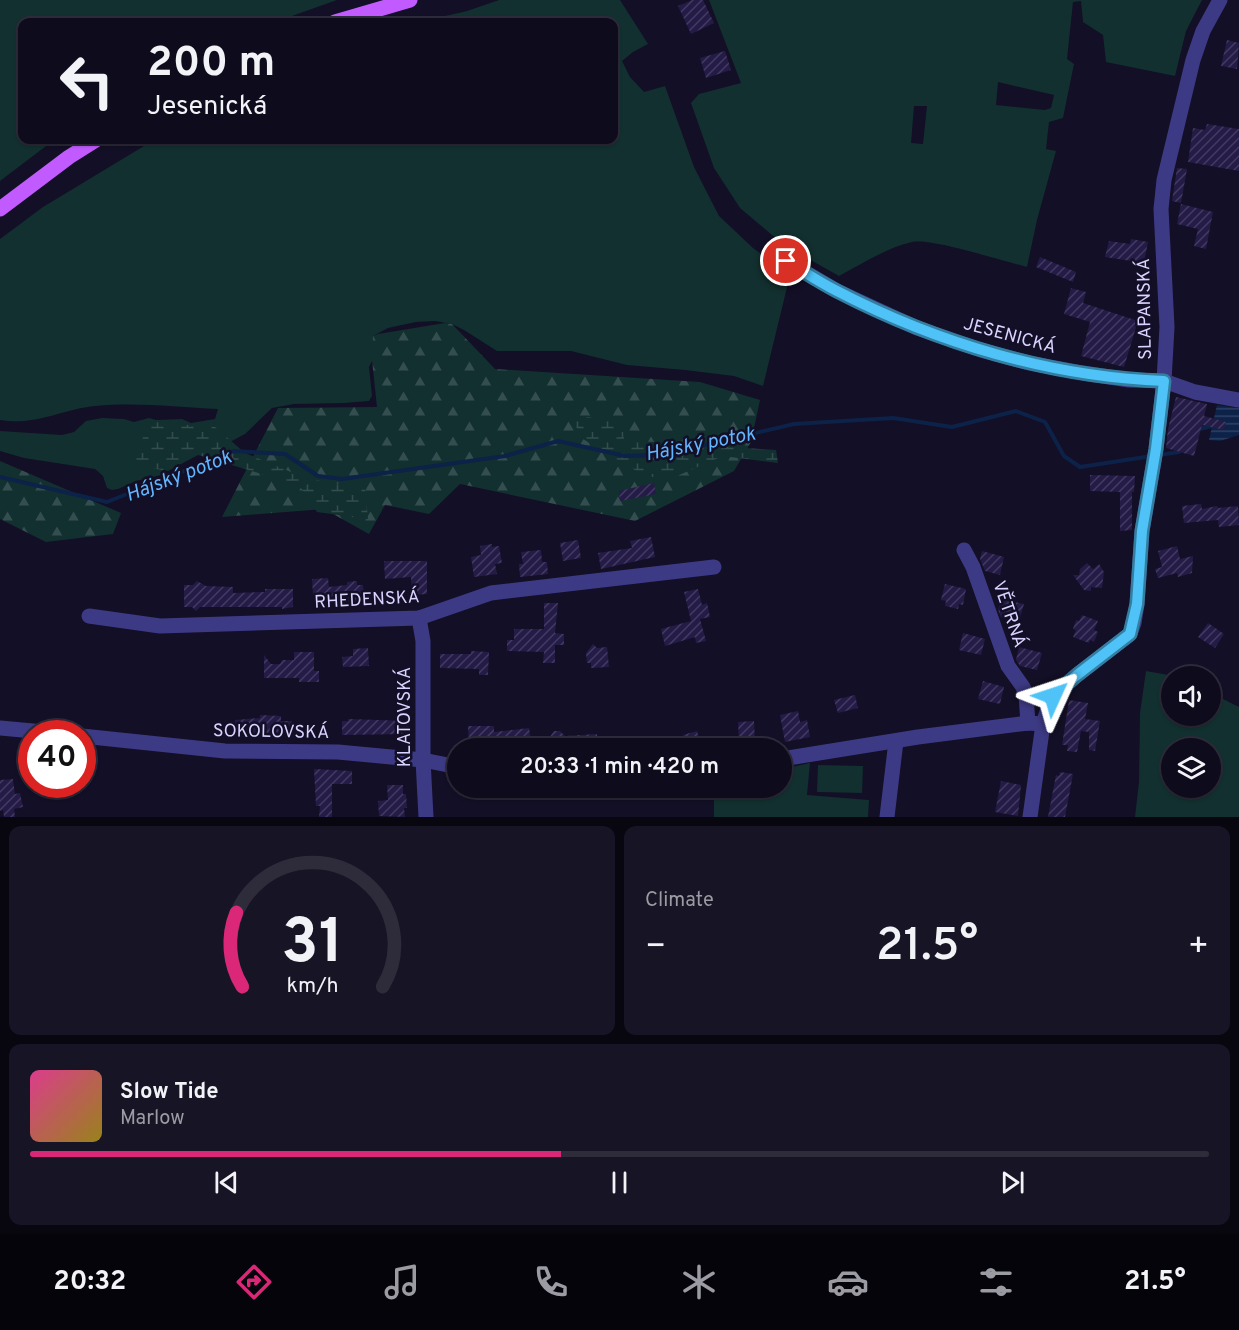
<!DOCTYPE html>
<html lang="en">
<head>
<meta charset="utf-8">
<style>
  body { margin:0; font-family:Overpass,sans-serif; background:#171425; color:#f1f3f6; height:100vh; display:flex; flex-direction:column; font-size:22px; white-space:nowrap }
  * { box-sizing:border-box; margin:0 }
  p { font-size:20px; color:#9b9ba3 }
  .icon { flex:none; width:33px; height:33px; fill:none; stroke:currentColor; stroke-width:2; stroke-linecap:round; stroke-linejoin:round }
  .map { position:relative; height:817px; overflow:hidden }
  .sheet { display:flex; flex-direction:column; gap:9px; padding:9px; background:#08060f; flex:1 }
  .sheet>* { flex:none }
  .guide { position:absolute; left:18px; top:18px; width:600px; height:126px; border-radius:12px; box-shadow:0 2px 4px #0004,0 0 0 2px #2e2b3b; background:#0e0b1c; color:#f1f3f6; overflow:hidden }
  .tools { position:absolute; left:1161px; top:666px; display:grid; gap:12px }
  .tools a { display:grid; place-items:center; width:60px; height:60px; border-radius:50%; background:#0e0b1c; box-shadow:0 2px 4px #0004,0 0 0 2px #2e2b3b; font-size:30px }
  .speed { position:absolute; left:18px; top:720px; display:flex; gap:12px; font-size:30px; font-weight:700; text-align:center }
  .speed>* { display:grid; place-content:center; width:78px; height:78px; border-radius:50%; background:#0e0b1c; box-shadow:0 2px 4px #0004,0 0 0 2px #2e2b3b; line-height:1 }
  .speed .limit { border:9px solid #d22; background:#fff; color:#111 }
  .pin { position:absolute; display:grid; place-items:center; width:51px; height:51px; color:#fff; margin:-26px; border:3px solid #fff; border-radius:50%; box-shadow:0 2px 6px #0007 }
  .me { position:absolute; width:66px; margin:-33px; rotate:48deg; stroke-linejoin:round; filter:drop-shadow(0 0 4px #0008) }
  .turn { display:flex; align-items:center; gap:21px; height:126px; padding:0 30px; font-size:27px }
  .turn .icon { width:78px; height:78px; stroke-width:2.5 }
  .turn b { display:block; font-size:42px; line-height:51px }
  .big { font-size:45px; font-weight:600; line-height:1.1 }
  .sheet .widget { flex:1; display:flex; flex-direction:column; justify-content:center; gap:9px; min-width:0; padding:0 21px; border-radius:12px; background:#171425 }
  .sheet .dial { align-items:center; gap:0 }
  .dial svg { height:156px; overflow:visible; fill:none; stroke:#2e2b3b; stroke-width:7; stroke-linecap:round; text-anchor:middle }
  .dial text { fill:#f1f3f6; stroke:none }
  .song { display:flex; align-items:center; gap:18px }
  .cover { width:72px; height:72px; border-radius:9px; background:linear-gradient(135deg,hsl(330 70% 55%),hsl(50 70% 35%)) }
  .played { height:6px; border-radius:3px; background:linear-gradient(90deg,#db2777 45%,#2e2b3b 45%) }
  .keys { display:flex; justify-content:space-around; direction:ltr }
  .heat { display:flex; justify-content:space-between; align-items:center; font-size:33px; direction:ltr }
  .sheet .tiles { flex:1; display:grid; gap:9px; grid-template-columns:1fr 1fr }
  .widget:last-child { grid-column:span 2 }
  .trip { position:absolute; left:447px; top:738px; width:345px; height:60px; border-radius:30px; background:#0e0b1c; box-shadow:0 2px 4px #0004,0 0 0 2px #2e2b3b; font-weight:600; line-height:60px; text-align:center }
  .dock { display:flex; height:96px; justify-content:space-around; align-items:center; background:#06040b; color:#9b9ba3 }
  .dock .icon { width:42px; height:42px }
  .dock .current { color:#db2777 }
  .dock b { font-size:27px; color:#f1f3f6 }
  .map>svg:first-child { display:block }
  .green { fill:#12302f; fill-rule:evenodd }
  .forest { fill:url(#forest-firs) }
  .wetland { fill:url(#wetland-marsh) }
  .water { fill:url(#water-rules) }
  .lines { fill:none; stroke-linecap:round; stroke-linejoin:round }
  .stream { stroke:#0c2248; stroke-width:4 }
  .building { fill:url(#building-hatch) }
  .minor { stroke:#3d3a85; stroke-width:15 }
  .major { stroke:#c25bff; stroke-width:15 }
  .route-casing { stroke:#337fa1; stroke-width:15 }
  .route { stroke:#4fc3f7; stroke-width:10 }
  .labels { text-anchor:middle; stroke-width:5; stroke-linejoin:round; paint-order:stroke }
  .street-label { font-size:18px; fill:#d9d4ff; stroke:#130f26 }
  .water-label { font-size:20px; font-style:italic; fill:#62b6ff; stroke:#130f26 }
</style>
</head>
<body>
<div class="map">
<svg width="1239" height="817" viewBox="0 0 1239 817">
  <defs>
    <pattern id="forest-firs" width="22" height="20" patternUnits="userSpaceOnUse" patternTransform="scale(1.5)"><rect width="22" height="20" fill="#12302f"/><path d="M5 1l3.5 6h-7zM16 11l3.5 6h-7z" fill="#344d4e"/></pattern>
    <pattern id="wetland-marsh" width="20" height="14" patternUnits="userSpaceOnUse" patternTransform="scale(1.5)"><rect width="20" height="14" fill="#12302f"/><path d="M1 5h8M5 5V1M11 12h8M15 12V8" fill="none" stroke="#344d4e"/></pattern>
    <pattern id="water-rules" width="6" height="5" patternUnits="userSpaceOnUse" patternTransform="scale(1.5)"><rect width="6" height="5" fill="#0c2248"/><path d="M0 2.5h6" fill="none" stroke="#2f4163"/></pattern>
    <pattern id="building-hatch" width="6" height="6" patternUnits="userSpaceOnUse" patternTransform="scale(1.5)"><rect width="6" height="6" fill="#241b47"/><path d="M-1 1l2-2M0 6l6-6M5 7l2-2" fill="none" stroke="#433b63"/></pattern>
  </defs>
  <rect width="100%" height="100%" fill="#130f26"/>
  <g class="green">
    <path d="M0,0H337L275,22H22V140H54L0,181Z"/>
    <path d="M499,0H620L648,44L633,52L622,61L630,77L644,92L665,86L694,167L719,216L753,248L790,275L763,386L734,376L685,370L627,365L571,351H497L464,330L452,324L435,321L416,322L388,328L373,336L374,357L369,367L372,396L369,401L344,403L294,404L272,408L245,434L230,442L200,450L172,464L161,475L136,481L118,489L112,490L107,488L103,476L95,469L24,458L0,451V431L62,435L74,432L86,421L102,418L124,419L134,422L149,418L156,420L182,419L191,423L215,419L218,409C178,407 135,402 96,406C61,409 38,426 0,420V239L43,207L154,140H614V22H419L467,11Z"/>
    <path d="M709,0H1202L1186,31L1175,76L1106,62L1103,35L1083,22L1081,1L1073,2L1067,59L1074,64L1063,118L1049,122L1046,149L1056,151L1037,220L1027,267C1002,261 932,238 912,242C886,248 862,264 839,276L798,253L772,235L740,208L714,168L691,103L699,94L741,83ZM998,82L1054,95L1051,108L1045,110L996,105ZM914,106H927L923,144L911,143Z"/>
    <path d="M1146,671L1174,676H1172V716H1210L1211,693L1239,707V817H1135L1139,782L1140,713ZM1210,748V788H1172V748Z"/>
    <path d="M810,763L807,795L869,800L868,817H714V788H782V769Z"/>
    <path d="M818,765L863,766L862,793L817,792Z"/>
  </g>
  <g class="forest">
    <path d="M445,323L452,324L495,369L700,382L760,400L751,442L734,471L635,521L460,484L429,514L385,505L369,534L324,509L222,517L278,408L377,407L372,360L373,336L378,334Z"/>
    <path d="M0,461L121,513L113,534L46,542L0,519Z"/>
  </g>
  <g class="wetland">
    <path d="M569,414L623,423L624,440L776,450L778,463L723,456L670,479L645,476L583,439Z"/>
    <path d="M152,422L215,427L245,453L308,479L365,488L368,519L317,512L299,485L198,455L168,471L128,464Z"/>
  </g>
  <path class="water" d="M1217,405L1239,408V435L1220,441L1209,440Z"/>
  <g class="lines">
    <g class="stream">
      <path d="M1196,430L1212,426"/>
      <path d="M1159,455L1179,452L1183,448"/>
      <path d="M0,477L107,502L234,451L285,454L318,476L342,479L505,456L558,441L625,456L661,455L794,424L893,418L952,427L1016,411L1045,422L1064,456L1080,467L1152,456"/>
    </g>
  </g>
  <g class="building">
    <path d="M692,0H703L714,23L691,34L678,6Z"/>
    <path d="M1227,40L1239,43L1237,69L1221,66Z"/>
    <path d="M725,51L731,70L706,78L700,58Z"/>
    <path d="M1207,124L1239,129V171L1188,162L1193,128L1205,130Z"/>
    <path d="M1177,168L1187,169L1181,203L1172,201Z"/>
    <path d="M1181,204L1213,212L1206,249L1194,246L1198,229L1177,224Z"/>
    <path d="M1131,239L1148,242L1144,263L1105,257L1109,241L1130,244Z"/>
    <path d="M1040,257L1076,272L1073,282L1036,267Z"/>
    <path d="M1071,288L1086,292L1083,303L1138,321L1124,367L1081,356L1090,322L1064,314Z"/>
    <path d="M1176,397L1207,404L1204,416L1226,422L1224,430L1202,425L1194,456L1166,448L1168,429Z"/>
    <path d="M1090,475L1135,476L1134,492H1132V530L1120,531V492L1090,491Z"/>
    <path d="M654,483L656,494L620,501L619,491Z"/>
    <path d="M1201,504L1202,509L1217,506L1218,508L1238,506L1239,525L1219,527L1218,520L1184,523L1182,506Z"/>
    <path d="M651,537L655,557L601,569L598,553L632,548L630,541Z"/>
    <path d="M578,540L581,558L563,561L560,543Z"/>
    <path d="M492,544V547L499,546L502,563L495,564L497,574L474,577L471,557L481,555L480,546Z"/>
    <path d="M1177,546L1180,559L1193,556L1192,573L1178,577L1177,573L1158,578L1155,569L1162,567L1158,551Z"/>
    <path d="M541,550L542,562H547L548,574L520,577L519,564H523L521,552Z"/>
    <path d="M982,551L1004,557L1000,575L985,571L980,559Z"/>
    <path d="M384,561H427V594L412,595L411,577L385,579Z"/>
    <path d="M1087,563L1093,569L1099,564L1104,572L1102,588L1091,587V591L1084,590L1073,575H1079L1080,569Z"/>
    <path d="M328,578L329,587L347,585V582L357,581V585H363L364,598L358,599V602L348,603V599L321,600L320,594L313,595L312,579Z"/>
    <path d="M197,581L206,586L233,587V593L265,592V589H293V607L282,609V607H200L196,611L192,607H184V585H193Z"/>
    <path d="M945,584L966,589L963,605L959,604L958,609L945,606L946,601L941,600Z"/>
    <path d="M698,589L702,605L707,603L710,617L700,619L706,641L696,643L695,637L665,646L661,629L691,621L684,592Z"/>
    <path d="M1001,599L1024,604L1019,621L1001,617L998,610Z"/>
    <path d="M544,603H558L555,633L564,634V645H555V663H543L544,652L507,651V640H514V629H544Z"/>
    <path d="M1082,615L1098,621L1094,630L1098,632L1094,642L1090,640L1089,643L1073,637L1076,630L1073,629L1076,620L1079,621Z"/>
    <path d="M1208,623L1224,634L1215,648L1198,637Z"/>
    <path d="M963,633L985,639L981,655L959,650Z"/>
    <path d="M593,644L597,648L607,647L609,667L591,668V663H587L586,653Z"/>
    <path d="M1019,647L1042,653L1037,670L1020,666L1016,660Z"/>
    <path d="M368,648L369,666L343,667L342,657L353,656V649Z"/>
    <path d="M471,651L489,652L488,675H479V669L440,668V654H471Z"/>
    <path d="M294,652H314V671H319V682H299V678H264V655L271,664H280L282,660H294Z"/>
    <path d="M983,681L1004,687L1000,704L978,699Z"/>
    <path d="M855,695L858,708L838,713L834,700Z"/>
    <path d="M1069,700L1088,703L1085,719L1100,721L1095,751L1089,750V732L1081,731L1077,752L1067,751L1068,745H1062Z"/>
    <path d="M798,711L800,722L807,720L810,737L785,742L780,715Z"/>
    <path d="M260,715L281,716V721H292L291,733H245V737L235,736V720L260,718Z"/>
    <path d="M348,719L408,721L407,734L342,735V721H348Z"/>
    <path d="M754,721L755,743H739L738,722Z"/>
    <path d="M468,726H494V732L529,728L531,740L549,738L554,731H560L565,736L597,734L598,748H511V743L478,744V748H469Z"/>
    <path d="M697,731L702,748H686L683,735Z"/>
    <path d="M654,737L655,748H630V738Z"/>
    <path d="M314,769L352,771V784H332V817H319L320,806H316Z"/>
    <path d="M1060,772L1073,774L1065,817H1048L1056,775L1059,776Z"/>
    <path d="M13,779L15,794L20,793L23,807L14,809L15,817H4L3,810L0,811V780Z"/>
    <path d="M1001,781L1021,785L1018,816L995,812Z"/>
    <path d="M387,785H403V794H406L407,808H404L405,817L379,816L378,801L388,800Z"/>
  </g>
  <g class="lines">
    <g class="minor">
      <path d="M786,261L837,291L917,328L981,350L1029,363L1083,373L1129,380L1164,381L1195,392L1239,400"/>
      <path d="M964,550L973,567L1008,666L1023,687L1026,695L1028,723"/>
      <path d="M89,616L160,626L419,618L491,593L714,567"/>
      <path d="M419,618L423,641V760L426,817"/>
      <path d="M0,728L66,734"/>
      <path d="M82,736L225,751L338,752L423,760L458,767"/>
      <path d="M782,759L918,737L1028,723L1043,724"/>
      <path d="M887,817L896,741"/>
      <path d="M1030,817L1043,724L1052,696L1077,675L1130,634L1134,623L1137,604L1142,531L1156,449L1164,381L1167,327L1161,209L1164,180L1193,60L1203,31L1220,0"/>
    </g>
    <g class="major">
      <path d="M335,22L410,0"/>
      <path d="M0,209L69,157L96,140"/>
    </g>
  </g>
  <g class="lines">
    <defs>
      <path id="route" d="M786,261C803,271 819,282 837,291C937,343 1051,377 1164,381L1156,449L1142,531L1137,604L1130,634L1077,675L1053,696"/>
    </defs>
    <use href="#route" class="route-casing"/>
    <use href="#route" class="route"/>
  </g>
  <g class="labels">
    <g class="street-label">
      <text transform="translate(1144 309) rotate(-91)" y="6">SLAPANSKÁ</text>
      <text transform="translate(1010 335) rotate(15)" y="6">JESENICKÁ</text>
      <text transform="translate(367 599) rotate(-3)" y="6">RHEDENSKÁ</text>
      <text transform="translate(1010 614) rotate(71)" y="6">VĚTRNÁ</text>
      <text transform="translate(404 717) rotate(-90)" y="6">KLATOVSKÁ</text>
      <text transform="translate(271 731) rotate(1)" y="6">SOKOLOVSKÁ</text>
    </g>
    <g class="water-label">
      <text transform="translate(700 443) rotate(-11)" y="7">Hájský potok</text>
      <text transform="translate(178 475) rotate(-21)" y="7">Hájský potok</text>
    </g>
  </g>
</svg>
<div class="tools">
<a><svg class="icon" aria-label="sound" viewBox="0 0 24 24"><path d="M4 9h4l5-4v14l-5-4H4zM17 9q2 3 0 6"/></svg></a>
<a><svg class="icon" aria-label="layers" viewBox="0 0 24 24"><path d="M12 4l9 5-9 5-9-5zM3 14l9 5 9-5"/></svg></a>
</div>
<div class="speed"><div class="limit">40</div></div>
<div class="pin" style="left:786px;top:261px;background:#d93025"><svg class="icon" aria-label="arrive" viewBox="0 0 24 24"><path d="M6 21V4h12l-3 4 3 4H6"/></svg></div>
<svg class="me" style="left:1053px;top:696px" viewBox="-20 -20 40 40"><path d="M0-17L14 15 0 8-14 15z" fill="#4fc3f7" stroke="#fff" stroke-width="4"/></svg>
<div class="trip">20:33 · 1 min · 420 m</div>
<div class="guide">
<div class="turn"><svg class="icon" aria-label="left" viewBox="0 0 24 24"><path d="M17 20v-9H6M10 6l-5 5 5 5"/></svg><div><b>200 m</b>Jesenická</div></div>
</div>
</div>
<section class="sheet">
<div class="tiles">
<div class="widget dial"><svg viewBox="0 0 100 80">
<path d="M14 69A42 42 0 1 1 86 69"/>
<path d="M14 69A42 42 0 0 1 11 31" stroke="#db2777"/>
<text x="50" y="56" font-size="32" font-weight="700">31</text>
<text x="50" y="72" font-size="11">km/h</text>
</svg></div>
<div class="widget"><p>Climate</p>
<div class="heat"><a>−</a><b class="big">21.5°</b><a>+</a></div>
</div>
<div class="widget">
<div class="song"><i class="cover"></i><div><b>Slow Tide</b><p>Marlow</p></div></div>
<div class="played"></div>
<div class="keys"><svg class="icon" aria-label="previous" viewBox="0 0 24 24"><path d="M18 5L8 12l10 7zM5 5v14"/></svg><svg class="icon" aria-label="pause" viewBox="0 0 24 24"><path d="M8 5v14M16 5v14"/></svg><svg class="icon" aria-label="next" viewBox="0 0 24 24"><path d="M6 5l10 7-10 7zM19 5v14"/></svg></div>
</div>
</div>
</section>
<nav class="dock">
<b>20:32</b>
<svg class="icon current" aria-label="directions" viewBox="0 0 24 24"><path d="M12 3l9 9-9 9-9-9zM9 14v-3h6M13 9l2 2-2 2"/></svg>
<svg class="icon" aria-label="music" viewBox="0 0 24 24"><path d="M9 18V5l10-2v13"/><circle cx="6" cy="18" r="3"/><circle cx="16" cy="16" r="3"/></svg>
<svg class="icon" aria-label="phone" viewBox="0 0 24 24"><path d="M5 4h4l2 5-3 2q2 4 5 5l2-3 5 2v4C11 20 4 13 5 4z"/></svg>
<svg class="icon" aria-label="climate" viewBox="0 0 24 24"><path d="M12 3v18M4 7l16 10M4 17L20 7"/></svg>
<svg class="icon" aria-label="car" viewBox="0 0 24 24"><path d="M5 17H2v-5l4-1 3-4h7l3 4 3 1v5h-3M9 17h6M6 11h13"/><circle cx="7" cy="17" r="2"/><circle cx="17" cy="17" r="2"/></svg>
<svg class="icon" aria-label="filters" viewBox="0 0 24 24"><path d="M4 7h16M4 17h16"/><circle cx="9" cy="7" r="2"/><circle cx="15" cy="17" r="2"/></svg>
<b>21.5°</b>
</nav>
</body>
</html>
